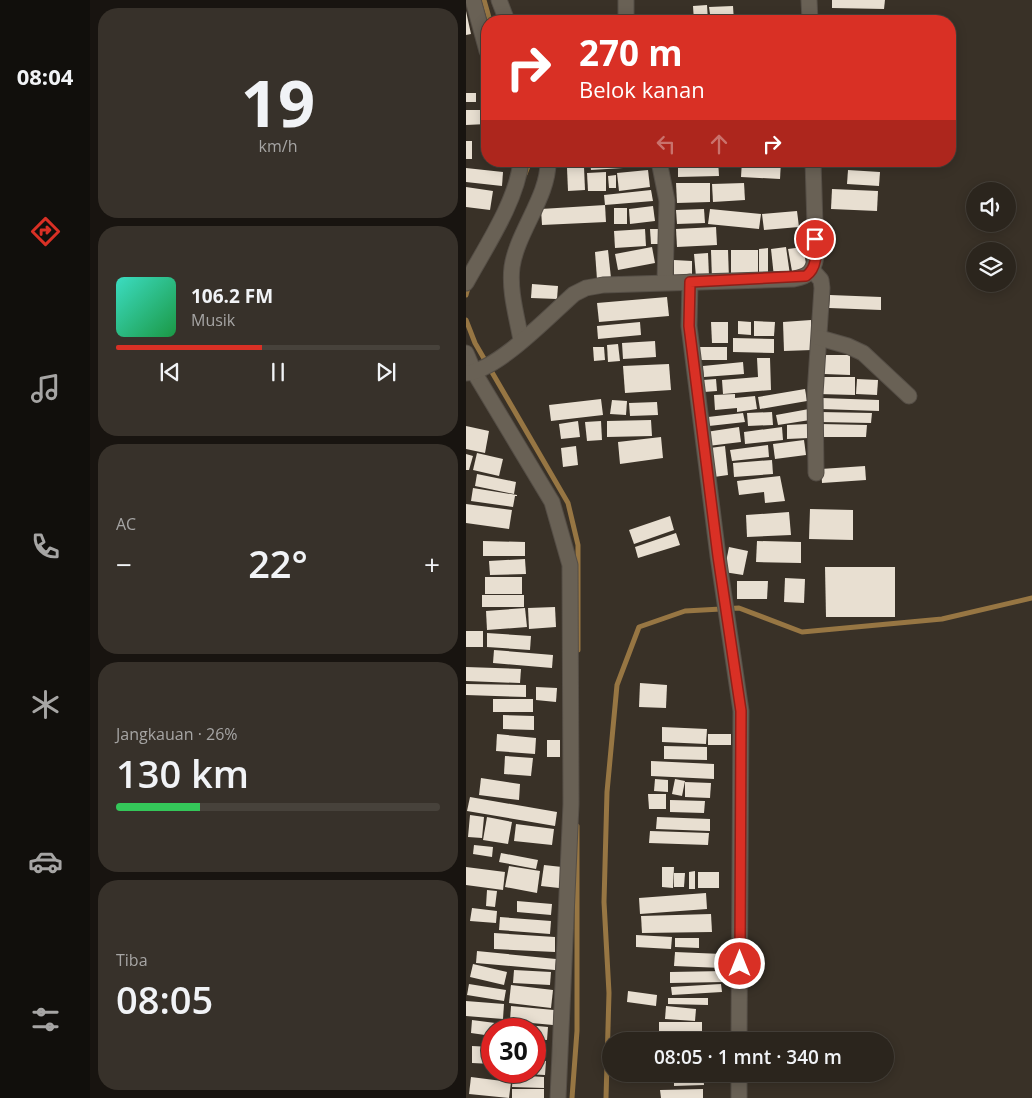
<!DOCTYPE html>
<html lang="id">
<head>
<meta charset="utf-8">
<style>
  body { margin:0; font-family:"Open Sans",sans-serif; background:#37312a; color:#f1f3f6; height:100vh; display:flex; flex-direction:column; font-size:19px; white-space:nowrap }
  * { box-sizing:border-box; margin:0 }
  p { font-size:16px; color:#a6a5a4 }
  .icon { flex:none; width:28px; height:28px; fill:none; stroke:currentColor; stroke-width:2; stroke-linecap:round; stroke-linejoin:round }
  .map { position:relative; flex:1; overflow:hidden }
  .details { display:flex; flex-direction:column; gap:8px; padding:8px; background:#181410; width:376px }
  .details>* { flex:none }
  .top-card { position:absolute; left:15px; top:15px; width:475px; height:152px; border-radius:20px; box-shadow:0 2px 12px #0003,0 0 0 1px #47423b; background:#d93025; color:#fff; overflow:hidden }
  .buttons { position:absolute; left:500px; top:182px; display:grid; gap:10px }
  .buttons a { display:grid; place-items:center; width:50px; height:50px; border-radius:50%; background:#2b251d; box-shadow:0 2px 12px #0003,0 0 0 1px #47423b; font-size:25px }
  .speed { position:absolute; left:15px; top:1018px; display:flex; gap:10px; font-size:25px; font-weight:700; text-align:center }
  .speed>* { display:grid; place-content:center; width:65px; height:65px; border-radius:50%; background:#2b251d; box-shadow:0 2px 12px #0003,0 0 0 1px #47423b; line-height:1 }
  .speed .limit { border:8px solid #d22; background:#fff; color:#111 }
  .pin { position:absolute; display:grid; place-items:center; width:42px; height:42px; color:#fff; margin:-21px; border:2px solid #fff; border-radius:50%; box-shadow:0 1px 5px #0007 }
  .me { position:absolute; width:55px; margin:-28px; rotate:0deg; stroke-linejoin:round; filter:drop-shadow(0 0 4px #0008) }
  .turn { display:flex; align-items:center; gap:18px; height:105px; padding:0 15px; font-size:22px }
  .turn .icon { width:65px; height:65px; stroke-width:2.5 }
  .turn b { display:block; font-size:35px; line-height:42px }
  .lanes { display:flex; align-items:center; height:48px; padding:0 15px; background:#0003; justify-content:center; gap:25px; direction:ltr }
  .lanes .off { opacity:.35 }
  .big { font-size:38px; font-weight:600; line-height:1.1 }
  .details .tile { flex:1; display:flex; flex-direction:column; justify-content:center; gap:8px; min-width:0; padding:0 18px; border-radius:20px; background:#37312a }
  .details .dial { align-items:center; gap:0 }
  .dial b { font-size:65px; line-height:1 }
  .song { display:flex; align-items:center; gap:15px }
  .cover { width:60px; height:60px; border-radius:8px; background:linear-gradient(135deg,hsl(170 70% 55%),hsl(140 70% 35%)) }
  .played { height:5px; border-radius:2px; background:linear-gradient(90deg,#d93025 45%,#47423b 45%) }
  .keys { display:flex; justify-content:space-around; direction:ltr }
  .heat { display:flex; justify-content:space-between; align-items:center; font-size:28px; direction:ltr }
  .charge { height:8px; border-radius:4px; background:linear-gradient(90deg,#34c759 26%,#47423b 0) }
  .trip { position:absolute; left:136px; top:1032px; width:292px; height:50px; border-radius:25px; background:#2b251d; box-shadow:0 2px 12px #0003,0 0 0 1px #47423b; font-weight:600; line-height:50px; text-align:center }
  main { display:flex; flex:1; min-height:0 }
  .dock { display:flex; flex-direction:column; width:90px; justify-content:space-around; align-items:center; background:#110f0c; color:#a6a5a4 }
  .dock .icon { width:35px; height:35px }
  .dock .on { color:#d93025 }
  .dock b { font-size:22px; color:#f1f3f6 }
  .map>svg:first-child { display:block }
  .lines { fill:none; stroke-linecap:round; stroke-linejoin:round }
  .stream { stroke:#977643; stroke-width:5 }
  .building { fill:#e8dfd1 }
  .minor-casing { stroke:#554e46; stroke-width:17 }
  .tertiary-casing { stroke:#554e46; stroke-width:17 }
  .minor { stroke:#696155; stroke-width:15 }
  .tertiary { stroke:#696155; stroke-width:15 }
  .route-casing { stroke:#8d1f18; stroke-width:12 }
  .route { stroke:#d93025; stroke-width:9 }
</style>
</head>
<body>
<main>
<nav class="dock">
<b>08:04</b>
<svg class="icon on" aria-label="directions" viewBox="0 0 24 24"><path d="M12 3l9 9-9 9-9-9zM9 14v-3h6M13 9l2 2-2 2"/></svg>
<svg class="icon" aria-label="music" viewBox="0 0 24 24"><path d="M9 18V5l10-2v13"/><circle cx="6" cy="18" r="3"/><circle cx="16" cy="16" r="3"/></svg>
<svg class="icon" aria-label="phone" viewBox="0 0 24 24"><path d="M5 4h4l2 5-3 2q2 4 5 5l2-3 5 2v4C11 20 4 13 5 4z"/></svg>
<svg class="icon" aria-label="climate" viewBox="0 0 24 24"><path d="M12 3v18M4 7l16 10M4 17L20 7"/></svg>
<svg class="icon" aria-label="car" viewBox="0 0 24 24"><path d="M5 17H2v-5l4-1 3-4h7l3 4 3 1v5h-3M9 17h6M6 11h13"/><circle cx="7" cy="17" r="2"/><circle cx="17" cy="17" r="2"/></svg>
<svg class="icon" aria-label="filters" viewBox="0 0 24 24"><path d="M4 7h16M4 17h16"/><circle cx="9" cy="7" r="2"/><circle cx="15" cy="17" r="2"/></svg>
</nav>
<section class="details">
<div class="tile dial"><b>19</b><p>km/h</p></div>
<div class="tile">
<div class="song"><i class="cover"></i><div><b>106.2 FM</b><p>Musik</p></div></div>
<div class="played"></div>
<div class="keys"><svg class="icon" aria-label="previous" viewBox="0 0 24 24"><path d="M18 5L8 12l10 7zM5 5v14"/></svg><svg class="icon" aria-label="pause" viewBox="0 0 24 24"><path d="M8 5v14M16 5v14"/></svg><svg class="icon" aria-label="next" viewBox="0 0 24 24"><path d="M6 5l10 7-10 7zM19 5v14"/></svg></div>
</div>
<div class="tile"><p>AC</p>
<div class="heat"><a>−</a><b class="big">22°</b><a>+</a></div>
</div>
<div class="tile"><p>Jangkauan · 26%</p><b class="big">130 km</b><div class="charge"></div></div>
<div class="tile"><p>Tiba</p><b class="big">08:05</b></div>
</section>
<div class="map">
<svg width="566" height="1098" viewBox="0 0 566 1098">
  <rect width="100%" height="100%" fill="#393127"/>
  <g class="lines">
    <g class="stream">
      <path d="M18,0L24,21"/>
      <path d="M59,174L64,161"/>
      <path d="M0,295L3,284"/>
      <path d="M0,320L9,343L102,503L112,545V650"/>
      <path d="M106,1098L111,1031V826"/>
      <path d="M140,1098L143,993L138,902L141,792L151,685L173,627L219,611L273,608L336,632L476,619L566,598"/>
    </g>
  </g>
  <g class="building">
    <path d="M366,0H419L418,9L366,8Z"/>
    <path d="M241,5L242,21H228L227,6Z"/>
    <path d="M267,6L268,21H245L243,7Z"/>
    <path d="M0,11L5,34L0,35Z"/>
    <rect x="0" y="93" width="10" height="9"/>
    <path d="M0,110H21V124L0,125Z"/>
    <rect x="0" y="141" width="6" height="18"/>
    <path d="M124,161H189V166L125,170Z"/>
    <path d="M212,161H252L253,176L212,177Z"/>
    <path d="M276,161H315L314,179L275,177Z"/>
    <path d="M118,167L119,190L102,191L101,168Z"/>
    <path d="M0,168L37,172L36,186L0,182Z"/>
    <path d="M182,170L184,187L153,191L151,173Z"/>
    <path d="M382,170L414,172L413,186L381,184Z"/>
    <path d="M140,172V191H122L121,173Z"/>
    <path d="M150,175V188H143L142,176Z"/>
    <path d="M210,183H244V202L211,203Z"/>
    <path d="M278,183L279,200L247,202L246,184Z"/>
    <path d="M0,187L27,191L24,210L0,207Z"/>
    <path d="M366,189L412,191L411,211L365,209Z"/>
    <path d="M185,190L187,201L139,205L138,195Z"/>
    <path d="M139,205L140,222L76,225L75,209Z"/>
    <path d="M187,206L189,221L164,224L163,209Z"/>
    <rect x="148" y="208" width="13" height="16"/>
    <path d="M238,209L239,223L211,224L210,210Z"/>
    <path d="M244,209L295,214L293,229L242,224Z"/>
    <path d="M331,211L333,227L298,230L296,214Z"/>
    <path d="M250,227L251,245L211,247L210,229Z"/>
    <path d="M179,229L180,246L149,248L148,231Z"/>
    <path d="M184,229H199V244H185Z"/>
    <path d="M186,247L189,263L152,270L149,254Z"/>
    <path d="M320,247L324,275L308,277L305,249Z"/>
    <path d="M337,247L341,269L326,271L322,249Z"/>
    <path d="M302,248V276H293V249Z"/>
    <path d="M142,250L145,278L131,279L129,252Z"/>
    <path d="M245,250H262L263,279L246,280Z"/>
    <rect x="265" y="250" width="27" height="26"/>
    <path d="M242,253L243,276L230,277L228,254Z"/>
    <path d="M208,260L226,261V281L208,280Z"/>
    <path d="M66,284L92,286L91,299L65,298Z"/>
    <path d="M364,295L415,297V310L363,308Z"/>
    <path d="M201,297L203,316L133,322L131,303Z"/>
    <path d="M345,320L346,350L318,351L317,322Z"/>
    <path d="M272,321L285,322V335L272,334Z"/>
    <path d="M288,321L309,322L308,336H288Z"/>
    <path d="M174,322L175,335L132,339L131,326Z"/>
    <path d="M245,322H262V343H246Z"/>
    <path d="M267,338L308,339V353L267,352Z"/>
    <path d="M189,341L190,357L157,359L156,343Z"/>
    <path d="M152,344L154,361L142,362L141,345Z"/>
    <path d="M127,347H138L139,360L128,361Z"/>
    <path d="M232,347H261V360H233Z"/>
    <path d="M358,355H384V375L358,374Z"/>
    <path d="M291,358H304L305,390L257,394L256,380L292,377Z"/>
    <path d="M277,362L278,374L238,377L237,366Z"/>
    <path d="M203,364L205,390L159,393L157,366Z"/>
    <path d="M352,377H389V395L352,394Z"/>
    <path d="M250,379L251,391L238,392L237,380Z"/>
    <path d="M391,379L412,380L411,395L390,394Z"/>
    <path d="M339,389L341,401L294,409L292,397Z"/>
    <path d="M269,394V398L289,396L291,409L271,412V408L249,410L248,395Z"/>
    <path d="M356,398L413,400V411L355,409Z"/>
    <path d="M135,399L137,415L85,421L83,405Z"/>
    <path d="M146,400L161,401L160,415L144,414Z"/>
    <path d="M191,402L192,415L164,416L163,403Z"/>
    <path d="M343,409L344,420L312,425L310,415Z"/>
    <path d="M306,412L307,425L282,426L281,413Z"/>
    <path d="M354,412L406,413L405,423L354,422Z"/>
    <path d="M277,413L279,422L243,426L242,417Z"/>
    <path d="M185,420L186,436L141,437V421Z"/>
    <path d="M112,421L114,437L95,439L93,424Z"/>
    <path d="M135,421L136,440L121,441L119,422Z"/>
    <path d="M342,424L343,438L321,439V425Z"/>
    <path d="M354,424L401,425L400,437H353Z"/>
    <path d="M0,426L23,431L19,453L0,449Z"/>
    <path d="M273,427L275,442L242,446L240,432Z"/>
    <path d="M316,427L317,440L279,444L278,432Z"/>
    <path d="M195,437L197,458L154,464L152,442Z"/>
    <path d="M338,440L340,455L309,459L307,444Z"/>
    <path d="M302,445L303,457L266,461L264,450Z"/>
    <path d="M110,446L112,465L97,467L95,448Z"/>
    <path d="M259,446L262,475L248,477L244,448Z"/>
    <path d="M11,453L37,459L33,476L7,470Z"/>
    <path d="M0,454L7,456L3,470H0Z"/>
    <path d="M306,460L307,474L268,477L267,463Z"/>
    <path d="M399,466L400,480L356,483L355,469Z"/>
    <path d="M11,474L50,482L48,494L9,486Z"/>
    <path d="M314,476L319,501L299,503L298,492L273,495L271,481Z"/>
    <path d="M7,488L51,495V496H49L47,507L5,501Z"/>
    <path d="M0,504L46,510L43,529L0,523Z"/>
    <path d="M344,509L387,510V540L343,539Z"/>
    <path d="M323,512L325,535L281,537L280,515Z"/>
    <path d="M204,516L208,530L168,544L163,530Z"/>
    <path d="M210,533L214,545L172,558L169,547Z"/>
    <path d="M17,541L59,542V556H17Z"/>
    <path d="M291,541L335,542V563L290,562Z"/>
    <path d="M263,547L282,551L277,575L258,572Z"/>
    <path d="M59,559L60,574L24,575L23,561Z"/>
    <path d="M359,567H429V617H360Z"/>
    <rect x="19" y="577" width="37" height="17"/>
    <path d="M319,578L339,579L338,603L318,602Z"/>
    <path d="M271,581H302L301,599H271Z"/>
    <rect x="16" y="595" width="42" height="12"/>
    <path d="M89,607L90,627L63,629L62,608Z"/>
    <path d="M59,608L61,627L21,630L20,611Z"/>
    <rect x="0" y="631" width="17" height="16"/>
    <path d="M21,633L65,636L64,650L21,647Z"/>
    <path d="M28,650L87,655L86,668L27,663Z"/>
    <path d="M0,667L55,669L54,683L0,681Z"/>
    <path d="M174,683L201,685L200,708L173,707Z"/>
    <path d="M0,684L60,685V697L0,695Z"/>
    <path d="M70,687L91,688L90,702L70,700Z"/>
    <rect x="27" y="699" width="40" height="13"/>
    <path d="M37,715L68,716V730L37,729Z"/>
    <path d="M196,727L241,729L240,744L196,742Z"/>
    <path d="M31,734L70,738L69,754L30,751Z"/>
    <rect x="242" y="734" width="23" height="11"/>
    <rect x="81" y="740" width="13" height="17"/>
    <path d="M198,746L241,747V760L198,759Z"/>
    <path d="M39,756L67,758L65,776L38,774Z"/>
    <path d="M185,761L248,764V779L185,776Z"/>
    <path d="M15,778L54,784L53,800L13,795Z"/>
    <path d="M189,779L202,780V792L188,791Z"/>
    <path d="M209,779L219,781L216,796L206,794Z"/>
    <path d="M219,782L245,783L244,798L219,797Z"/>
    <path d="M182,794H200V809H183Z"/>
    <path d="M4,797L91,812L89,826L1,811Z"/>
    <path d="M204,800L239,801L238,813L204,812Z"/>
    <path d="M4,815L18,817L16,838L2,837Z"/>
    <path d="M21,817L46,822L42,844L17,840Z"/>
    <path d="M191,817L244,819V831L190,829Z"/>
    <path d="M50,824L88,829L86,845L48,841Z"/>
    <path d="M184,831L243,833L242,845L183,843Z"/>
    <path d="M8,845L27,847L26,857L7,854Z"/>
    <path d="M35,853L72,860L70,869L33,862Z"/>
    <path d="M78,865L96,867L93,888L75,886Z"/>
    <path d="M43,866L74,871L71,893L39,887Z"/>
    <path d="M0,867L39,872L37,890L0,885Z"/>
    <path d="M196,867H208L207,888L196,887Z"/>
    <path d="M229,871V889H223V872Z"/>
    <rect x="232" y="872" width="21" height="16"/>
    <path d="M208,873H219L218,887H208Z"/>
    <path d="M21,890L31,891L29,907L20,906Z"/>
    <path d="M240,893L241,909L174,914L173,898Z"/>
    <path d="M51,901L86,904L85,915L51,912Z"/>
    <path d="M6,908L31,911L30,923L4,921Z"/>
    <path d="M245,914L246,932L176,933L175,916Z"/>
    <path d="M34,917L85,921L84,934L33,930Z"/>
    <path d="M28,933L89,937V952L28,949Z"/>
    <path d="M170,935L206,937L205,949L170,947Z"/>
    <path d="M209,938H233V948L209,947Z"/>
    <path d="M11,951L90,959L89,970L10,963Z"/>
    <path d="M209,952L256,954V968L208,966Z"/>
    <path d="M7,964L41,972L38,985L4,977Z"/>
    <path d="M48,970L85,972L84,985L47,983Z"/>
    <path d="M258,971V982L204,983V972Z"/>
    <path d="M3,984L40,990L38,1001L1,995Z"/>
    <path d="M255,984L256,992L206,995L205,987Z"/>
    <path d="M45,985L87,990L85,1008L43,1003Z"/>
    <path d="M162,991L191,995L190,1006L161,1002Z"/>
    <path d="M202,998H242V1005L202,1004Z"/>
    <path d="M0,1001L38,1004L37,1019L0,1016Z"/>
    <path d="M45,1006L88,1010L87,1025L44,1021Z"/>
    <path d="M200,1006L230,1009L229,1021L199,1019Z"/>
    <path d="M6,1020L37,1024L36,1029H26V1036L5,1033Z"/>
    <rect x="193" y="1022" width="43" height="14"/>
    <path d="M40,1023L82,1027L81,1040L69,1039V1029H39Z"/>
    <path d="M6,1046L26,1047V1064L6,1063Z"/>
    <path d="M69,1060L80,1061L79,1075L58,1074V1071H69Z"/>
    <path d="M208,1074H237L238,1085L208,1086Z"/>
    <path d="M47,1075L78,1077V1088L46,1087Z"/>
    <path d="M5,1077L45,1082L43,1098L3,1094Z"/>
    <rect x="46" y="1089" width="32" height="9"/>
    <path d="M237,1089V1098H195L194,1090Z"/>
  </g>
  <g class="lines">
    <defs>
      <g id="minor">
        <path d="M7,0L21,51"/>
        <path d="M33,0L41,21"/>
        <path d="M160,21V0"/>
        <path d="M193,161L201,201L199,282"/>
        <path d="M347,271L355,280L356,288L349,394L350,473"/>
        <path d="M224,282L223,326L252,556L275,711L273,1041"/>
        <path d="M0,283C19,248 51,201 55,161"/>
        <path d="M354,338L382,346L397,353L443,396"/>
        <path d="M55,340C51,317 43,291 46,267C51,232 83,196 82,161"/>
        <path d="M0,353L8,372L86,502L104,565L105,804L92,1098"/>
        <path d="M273,1098V1074"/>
      </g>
      <g id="tertiary">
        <path d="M343,0L344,21"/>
        <path d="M0,373C31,371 83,316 108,294L120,288L137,285L328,279C343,276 347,272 350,257L347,161"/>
      </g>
    </defs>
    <use href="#minor" class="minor-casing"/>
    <use href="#tertiary" class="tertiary-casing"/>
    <use href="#minor" class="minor"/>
    <use href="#tertiary" class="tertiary"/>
  </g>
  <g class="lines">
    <defs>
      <path id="route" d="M274,964L275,711L252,556L223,326L224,282L340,276C352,267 350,253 349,239"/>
    </defs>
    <use href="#route" class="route-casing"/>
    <use href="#route" class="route"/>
  </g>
</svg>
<div class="buttons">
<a><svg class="icon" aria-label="sound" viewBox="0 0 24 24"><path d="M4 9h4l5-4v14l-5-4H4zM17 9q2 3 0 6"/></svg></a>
<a><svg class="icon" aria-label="layers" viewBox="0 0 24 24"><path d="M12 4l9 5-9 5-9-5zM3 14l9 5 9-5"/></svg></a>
</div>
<div class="speed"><div class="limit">30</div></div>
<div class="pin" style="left:349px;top:239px;background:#d93025"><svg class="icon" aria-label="arrive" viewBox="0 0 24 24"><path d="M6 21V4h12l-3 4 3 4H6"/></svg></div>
<svg class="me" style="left:274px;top:964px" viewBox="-20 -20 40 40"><circle r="17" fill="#d93025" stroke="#fff" stroke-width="3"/><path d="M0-11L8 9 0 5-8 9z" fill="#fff"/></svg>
<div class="trip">08:05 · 1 mnt · 340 m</div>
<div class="top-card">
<div class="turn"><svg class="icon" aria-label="right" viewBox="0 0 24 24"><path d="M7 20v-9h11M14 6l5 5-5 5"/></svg><div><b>270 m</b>Belok kanan</div></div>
<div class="lanes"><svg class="icon off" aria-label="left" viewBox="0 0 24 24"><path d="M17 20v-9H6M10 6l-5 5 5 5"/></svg><svg class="icon off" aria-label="ahead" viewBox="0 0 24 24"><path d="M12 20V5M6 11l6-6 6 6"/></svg><svg class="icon" aria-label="right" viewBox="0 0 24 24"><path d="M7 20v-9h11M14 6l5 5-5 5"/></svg></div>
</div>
</div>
</main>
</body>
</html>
